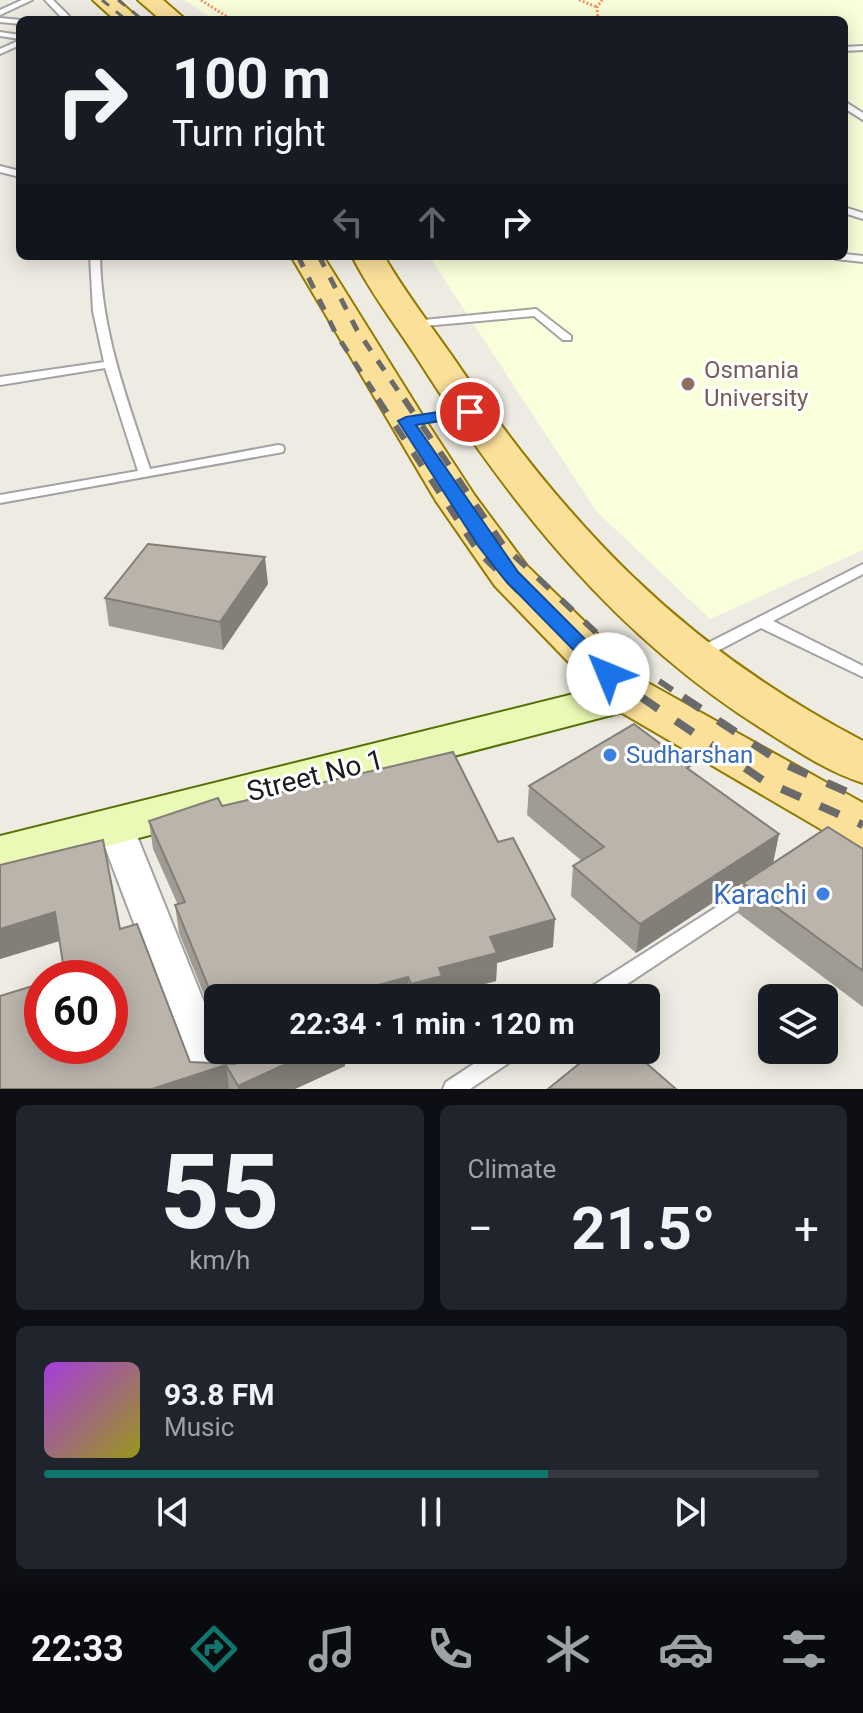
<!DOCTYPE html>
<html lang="en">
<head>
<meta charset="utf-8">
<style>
  body { margin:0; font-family:Roboto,sans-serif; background:#20242c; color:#f1f3f6; height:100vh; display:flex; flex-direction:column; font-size:30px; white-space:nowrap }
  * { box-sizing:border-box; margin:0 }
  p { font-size:26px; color:#9ea1a6 }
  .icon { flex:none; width:44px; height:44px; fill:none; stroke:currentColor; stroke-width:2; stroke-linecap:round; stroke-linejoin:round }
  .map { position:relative; height:1089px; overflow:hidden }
  .panel { display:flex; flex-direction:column; gap:16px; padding:16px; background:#0d0f14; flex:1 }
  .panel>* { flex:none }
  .guide { position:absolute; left:16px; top:16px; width:832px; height:244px; border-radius:12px; box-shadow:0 4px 20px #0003; background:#171b24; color:#f1f3f6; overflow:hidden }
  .tools { position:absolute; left:758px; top:984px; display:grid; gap:16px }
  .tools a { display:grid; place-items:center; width:80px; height:80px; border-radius:12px; background:#171b24; box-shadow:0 4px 20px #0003; font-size:40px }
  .speed { position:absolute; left:24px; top:960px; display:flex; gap:16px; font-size:40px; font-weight:700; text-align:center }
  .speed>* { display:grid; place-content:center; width:104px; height:104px; border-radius:50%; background:#171b24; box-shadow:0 4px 20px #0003; line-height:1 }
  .speed .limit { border:12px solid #d22; background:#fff; color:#111 }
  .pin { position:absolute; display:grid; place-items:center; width:68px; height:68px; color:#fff; margin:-34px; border:4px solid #fff; border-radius:50%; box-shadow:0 2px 8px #0007 }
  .me { position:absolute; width:88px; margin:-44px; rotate:315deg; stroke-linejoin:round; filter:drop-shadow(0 0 6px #0008) }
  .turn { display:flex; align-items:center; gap:28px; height:168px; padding:0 24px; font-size:36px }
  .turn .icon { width:104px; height:104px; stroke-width:2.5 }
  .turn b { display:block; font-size:56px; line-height:68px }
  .lanes { display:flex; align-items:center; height:76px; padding:0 24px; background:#0003; justify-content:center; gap:40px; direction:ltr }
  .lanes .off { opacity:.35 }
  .big { font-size:60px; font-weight:700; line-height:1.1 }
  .panel .card { flex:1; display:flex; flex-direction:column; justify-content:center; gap:12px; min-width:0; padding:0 28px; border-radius:12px; background:#20242c }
  .panel .dial { align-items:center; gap:0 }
  .dial b { font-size:104px; line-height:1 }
  .song { display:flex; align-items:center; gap:24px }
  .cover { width:96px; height:96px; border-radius:12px; background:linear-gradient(135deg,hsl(280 70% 55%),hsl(60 70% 35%)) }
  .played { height:8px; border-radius:4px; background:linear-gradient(90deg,#0f766e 65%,#363941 65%) }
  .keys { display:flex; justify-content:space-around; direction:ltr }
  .heat { display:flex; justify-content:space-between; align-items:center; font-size:44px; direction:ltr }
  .panel .tiles { flex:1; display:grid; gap:16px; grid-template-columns:1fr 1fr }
  .card:last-child { grid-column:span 2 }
  .trip { position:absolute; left:204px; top:984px; width:456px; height:80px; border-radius:12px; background:#171b24; box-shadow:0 4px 20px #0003; font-weight:700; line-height:80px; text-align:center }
  .dock { display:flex; height:128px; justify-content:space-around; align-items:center; background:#090b0e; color:#9ea1a6 }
  .dock .icon { width:56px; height:56px }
  .dock .on { color:#0f766e }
  .dock b { font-size:36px; color:#f1f3f6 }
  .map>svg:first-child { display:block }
  .education { fill:#f9ffda }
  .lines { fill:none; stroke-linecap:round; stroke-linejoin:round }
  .lane-casing { stroke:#a3a3a3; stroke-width:4 }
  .street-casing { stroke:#a3a3a3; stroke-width:4 }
  .secondary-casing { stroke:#547106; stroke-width:4 }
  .primary-casing { stroke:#937a01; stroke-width:4 }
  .path { stroke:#f88e68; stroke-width:3; stroke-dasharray:2 2; stroke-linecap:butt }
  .lane { fill:#fff; fill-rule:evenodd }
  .street { fill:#fff; fill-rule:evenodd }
  .secondary { fill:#eaf9b5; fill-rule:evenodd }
  .primary { fill:#fbe09a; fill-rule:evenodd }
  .rail-far3 { stroke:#6a6a6a; stroke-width:3; stroke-dasharray:9 9; stroke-linecap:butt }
  .rail-far2 { stroke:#6a6a6a; stroke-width:5; stroke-dasharray:12 12; stroke-linecap:butt }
  .rail-far1 { stroke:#6a6a6a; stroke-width:6; stroke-dasharray:16 16; stroke-linecap:butt }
  .rail { stroke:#6a6a6a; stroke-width:8; stroke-dasharray:21 21; stroke-linecap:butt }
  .wall { fill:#a09b93 }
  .shaded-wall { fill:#827e78 }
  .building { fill:#bab4ab; stroke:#827e78; stroke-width:2 }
  .route { fill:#1a73e8; stroke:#114b97; stroke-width:2 }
  .education-dot { fill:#8d6e63; stroke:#fff; stroke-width:3 }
  .shop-dot { fill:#3f7fe0; stroke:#fff; stroke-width:3 }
  .labels { text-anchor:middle; stroke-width:6; stroke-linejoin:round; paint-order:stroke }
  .education-label { font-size:24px; fill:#785e54; stroke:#fff; text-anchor:start }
  .shop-label { font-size:24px; fill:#366cbe; stroke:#fff; text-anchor:start }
  .near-street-label { font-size:28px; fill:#1c1c1c; stroke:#fff }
  .near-shop-label { font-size:28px; fill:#366cbe; stroke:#fff; text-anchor:end }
</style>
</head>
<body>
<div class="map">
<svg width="863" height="1089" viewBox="0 0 863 1089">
  <rect width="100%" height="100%" fill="#eeece2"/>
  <path class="education" d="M185,0H863V550L710,619L596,511L429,256H844V20H215Z"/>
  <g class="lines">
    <defs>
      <g id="lane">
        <path d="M22,0H32L0,15V10Z"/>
        <path d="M45,0H53L69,16V20H60L62,18Z"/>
        <path d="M0,18L21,20L20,24L0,22Z"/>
        <path d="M0,32L20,35V39L0,36Z"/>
        <path d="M20,40V45L0,54V49Z"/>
        <path d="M863,46V50L844,51V47Z"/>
        <path d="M844,101L863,113V120L844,108Z"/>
        <path d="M0,166L20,171V177L0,172Z"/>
        <path d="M844,207L863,213V219L844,213Z"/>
        <path d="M844,254L863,256V262L836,259L831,256H844Z"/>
        <path d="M90,256H100C101,332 127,398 150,469L278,445L283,446L284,449L283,452L0,503V495L138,471L105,368L0,385V377L104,362L93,311Z"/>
        <path d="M536,309L571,336V340H563L534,316L413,327L407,324L413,321Z"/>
        <path d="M863,564V574L773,621L863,666V677L761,628L706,657H696L693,653L696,649Z"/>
        <path d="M756,882L763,884L765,889L763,894L606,998H580L583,992Z"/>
        <path d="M495,1050H522L519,1056L470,1089H443L446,1082Z"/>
      </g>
      <path id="street" d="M115,813L127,817L133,826L218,1037V1050H223L239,1089H197L97,826L103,817Z"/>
      <path id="secondary" d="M630,680L646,684L653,695L646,706L0,874V836Z"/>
      <g id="primary">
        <path d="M93,0H118L140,20H115Z"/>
        <path d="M138,0H163L186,20H161Z"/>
        <path d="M291,256H323L426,421L475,496L527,566L648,683L863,803V848L843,842L612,707L526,618L495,586L436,501Z"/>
        <path d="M352,256H384C404,291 429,323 452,356C566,524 681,646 863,741V783C828,772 797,751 767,732C616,638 511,506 417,358C395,324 370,292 352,256Z"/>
      </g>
    </defs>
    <use href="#lane" class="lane-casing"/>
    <use href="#street" class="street-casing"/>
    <use href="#secondary" class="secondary-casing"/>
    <use href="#primary" class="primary-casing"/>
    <g class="path">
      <path d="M201,0L232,20"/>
      <path d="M579,0L597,7"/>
      <path d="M598,20L597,7L602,0"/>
    </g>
    <use href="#lane" class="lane"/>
    <use href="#street" class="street"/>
    <use href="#secondary" class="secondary"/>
    <use href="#primary" class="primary"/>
    <g class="rail-far3">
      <path d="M102,0L124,18"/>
      <path d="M118,0L143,20"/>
    </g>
    <g class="rail-far2">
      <path d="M298,256L336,334L380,401"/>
      <path d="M319,256L357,330L405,401"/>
    </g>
    <g class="rail-far1">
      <path d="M378,399L479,553L597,667L644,699"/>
      <path d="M404,399L504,546L620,655L686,699"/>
    </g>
    <g class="rail">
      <path d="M641,697L764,781L863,825"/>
      <path d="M683,697L782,763L863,799"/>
    </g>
  </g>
  <g class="wall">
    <path d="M268,584L223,650L109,626L105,598Z"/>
    <path d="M690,766L689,770L779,834L773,863L636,953L571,896L573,866L582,861L527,815L529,786Z"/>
    <path d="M222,806L498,842L553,947L497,963L496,981L442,995V998H218V1029L179,933L175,905H178L153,849L149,821Z"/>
    <path d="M863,849V1007L738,913L743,883Z"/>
    <path d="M0,865L120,929L190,1062L232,1064L226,1050H344L345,1066L295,1089H0L65,976L60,941L0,959Z"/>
  </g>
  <g class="shaded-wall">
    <path d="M265,557L268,584L223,650L220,622Z"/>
    <path d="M779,834L773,863L636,953L640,924Z"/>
    <path d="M55,912L62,940L0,959V929Z"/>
    <path d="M555,919L553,947L497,963L496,981L442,995V998H411V984L490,937Z"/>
    <path d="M408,977L409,998H330Z"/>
    <path d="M316,1050H344L345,1066L295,1089H238V1086Z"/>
    <path d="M226,1065L229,1089H152Z"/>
  </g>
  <g class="building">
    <path d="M148,544L265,557L220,622L105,598Z"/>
    <path d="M634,724L690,766L687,768L779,834L640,924L573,866L604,847L529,786Z"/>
    <path d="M453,752L498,842L513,838L555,919L490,937L497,953L439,968L442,976L411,984L408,977L330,998H218L217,1019V1008L175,905L185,902L149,821L218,798L222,806Z"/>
    <path d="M828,827L863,849V971L743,883Z"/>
    <path d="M103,840L120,929L137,924L190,1062L235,1064L238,1060L234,1050H316L238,1086L226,1065L152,1089H0V996L42,983V1046H110V978H60L65,976L55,912L0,929V865Z"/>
    <path d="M596,1050H631L676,1089H548Z"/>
  </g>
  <path class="route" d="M470,407L478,412L476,415L416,425L518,572L615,669L618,674L615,678H601L505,580L479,547L398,421L406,417Z"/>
  <circle class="education-dot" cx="688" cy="384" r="8"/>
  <g class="shop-dot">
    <circle cx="610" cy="755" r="8"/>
    <circle cx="823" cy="894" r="8"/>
  </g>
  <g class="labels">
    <g class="education-label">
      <text x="704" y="378">Osmania<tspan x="704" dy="28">University</tspan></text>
    </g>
    <g class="shop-label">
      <text x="626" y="763">Sudharshan</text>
    </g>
    <g class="near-street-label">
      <text transform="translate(315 775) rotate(-14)" y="10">Street No 1</text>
    </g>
    <g class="near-shop-label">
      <text x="807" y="904">Karachi</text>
    </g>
  </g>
</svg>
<div class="tools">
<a><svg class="icon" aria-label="layers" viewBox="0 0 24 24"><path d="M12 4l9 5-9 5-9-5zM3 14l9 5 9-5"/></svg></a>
</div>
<div class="speed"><div class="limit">60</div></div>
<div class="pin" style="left:470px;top:412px;background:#d93025"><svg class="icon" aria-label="arrive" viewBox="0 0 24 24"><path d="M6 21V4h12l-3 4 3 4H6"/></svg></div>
<svg class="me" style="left:608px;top:674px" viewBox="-20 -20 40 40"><circle r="19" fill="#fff"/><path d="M0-13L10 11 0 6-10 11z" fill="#1a73e8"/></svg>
<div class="trip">22:34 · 1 min · 120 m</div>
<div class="guide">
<div class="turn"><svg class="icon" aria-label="right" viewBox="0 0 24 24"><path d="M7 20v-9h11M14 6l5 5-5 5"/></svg><div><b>100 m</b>Turn right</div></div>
<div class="lanes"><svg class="icon off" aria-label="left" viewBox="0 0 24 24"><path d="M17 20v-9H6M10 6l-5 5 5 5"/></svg><svg class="icon off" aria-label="ahead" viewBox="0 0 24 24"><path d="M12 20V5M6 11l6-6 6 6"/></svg><svg class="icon" aria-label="right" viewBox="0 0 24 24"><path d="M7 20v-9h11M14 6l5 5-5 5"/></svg></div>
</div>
</div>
<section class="panel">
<div class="tiles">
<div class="card dial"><b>55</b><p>km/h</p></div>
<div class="card"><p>Climate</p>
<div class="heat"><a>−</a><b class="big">21.5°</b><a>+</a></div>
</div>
<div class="card">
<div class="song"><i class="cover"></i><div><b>93.8 FM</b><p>Music</p></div></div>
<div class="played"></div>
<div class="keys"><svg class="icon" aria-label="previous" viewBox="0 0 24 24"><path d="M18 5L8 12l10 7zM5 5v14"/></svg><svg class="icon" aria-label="pause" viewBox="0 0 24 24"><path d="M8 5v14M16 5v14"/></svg><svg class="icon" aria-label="next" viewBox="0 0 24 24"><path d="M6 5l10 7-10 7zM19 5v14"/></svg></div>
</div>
</div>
</section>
<nav class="dock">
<b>22:33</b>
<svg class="icon on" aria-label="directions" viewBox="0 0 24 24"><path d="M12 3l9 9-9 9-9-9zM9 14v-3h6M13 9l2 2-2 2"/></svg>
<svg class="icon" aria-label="music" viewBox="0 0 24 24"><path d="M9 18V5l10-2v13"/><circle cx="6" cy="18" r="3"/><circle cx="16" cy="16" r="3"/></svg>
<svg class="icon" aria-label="phone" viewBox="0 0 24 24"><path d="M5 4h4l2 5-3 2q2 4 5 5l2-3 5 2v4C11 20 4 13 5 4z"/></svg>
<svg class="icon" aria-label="climate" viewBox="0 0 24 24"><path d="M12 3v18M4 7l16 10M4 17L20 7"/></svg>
<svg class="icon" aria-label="car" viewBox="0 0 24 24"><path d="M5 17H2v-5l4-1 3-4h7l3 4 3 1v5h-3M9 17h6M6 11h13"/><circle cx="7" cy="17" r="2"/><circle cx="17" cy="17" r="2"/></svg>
<svg class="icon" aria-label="filters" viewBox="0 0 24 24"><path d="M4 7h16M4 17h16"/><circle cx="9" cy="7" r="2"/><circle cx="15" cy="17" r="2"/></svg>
</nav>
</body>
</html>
